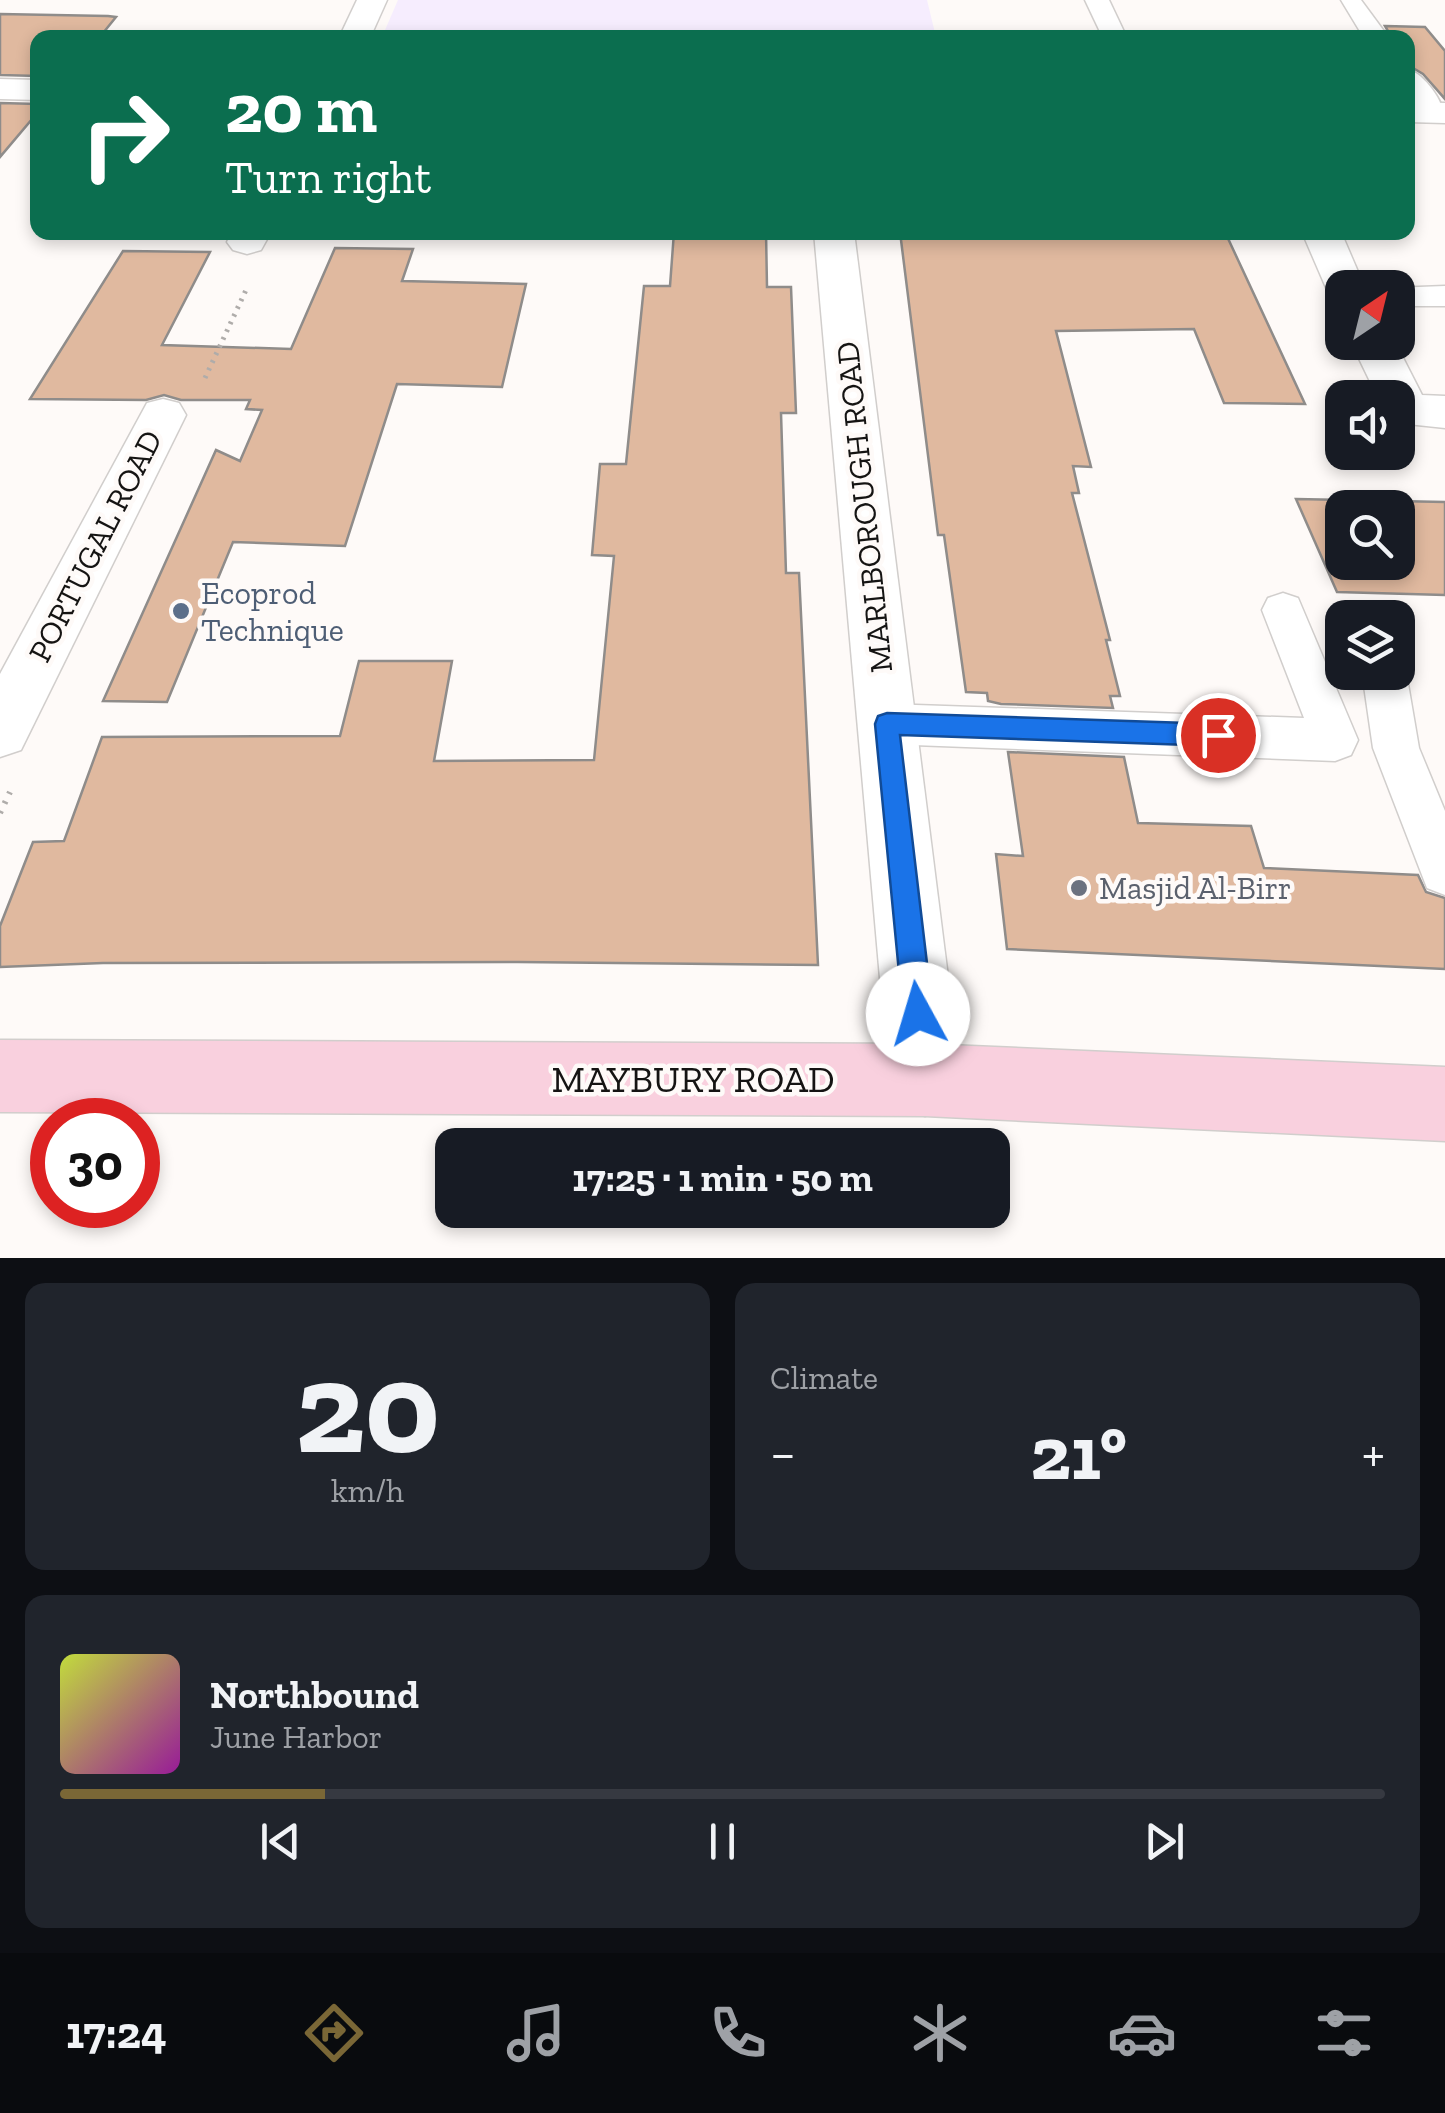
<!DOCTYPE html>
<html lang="en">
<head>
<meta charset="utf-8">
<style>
  body { margin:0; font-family:"Zilla Slab",serif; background:#20242c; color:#f1f3f6; height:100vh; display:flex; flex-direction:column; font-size:38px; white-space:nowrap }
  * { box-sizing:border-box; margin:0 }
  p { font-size:32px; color:#9ea1a6 }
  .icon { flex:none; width:55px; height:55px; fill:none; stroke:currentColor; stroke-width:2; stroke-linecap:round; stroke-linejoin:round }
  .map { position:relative; height:1258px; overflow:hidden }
  .side { display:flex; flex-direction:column; gap:25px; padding:25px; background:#0d0f14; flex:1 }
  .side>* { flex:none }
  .hud { position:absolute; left:30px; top:30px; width:1385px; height:210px; border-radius:20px; box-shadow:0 5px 15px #0003; background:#0b6e4f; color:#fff; overflow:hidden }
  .needle { width:65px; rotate:35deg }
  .controls { position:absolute; left:1325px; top:270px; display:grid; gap:20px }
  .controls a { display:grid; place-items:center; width:90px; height:90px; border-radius:20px; background:#171b24; box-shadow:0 5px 15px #0003; font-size:50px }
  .speed { position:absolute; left:30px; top:1098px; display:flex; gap:20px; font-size:50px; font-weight:700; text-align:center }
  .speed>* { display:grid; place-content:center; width:130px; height:130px; border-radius:50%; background:#171b24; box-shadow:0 5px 15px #0003; line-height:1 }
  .speed .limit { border:15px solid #d22; background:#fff; color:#111 }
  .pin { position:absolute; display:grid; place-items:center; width:85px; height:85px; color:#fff; margin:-42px; border:5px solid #fff; border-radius:50%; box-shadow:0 2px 10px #0007 }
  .me { position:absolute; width:110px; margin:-55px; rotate:354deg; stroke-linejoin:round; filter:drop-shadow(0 0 8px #0008) }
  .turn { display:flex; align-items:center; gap:35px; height:210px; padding:0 30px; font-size:45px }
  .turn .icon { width:130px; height:130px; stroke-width:2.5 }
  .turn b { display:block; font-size:70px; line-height:85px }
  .big { font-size:75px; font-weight:700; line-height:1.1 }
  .side .tile { flex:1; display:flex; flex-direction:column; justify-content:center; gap:15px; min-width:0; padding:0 35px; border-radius:20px; background:#20242c }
  .side .dial { align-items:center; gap:0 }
  .dial b { font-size:130px; line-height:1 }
  .song { display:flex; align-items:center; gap:30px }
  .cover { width:120px; height:120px; border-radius:15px; background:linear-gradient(135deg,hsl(70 70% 55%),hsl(300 70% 35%)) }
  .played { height:10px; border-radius:5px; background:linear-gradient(90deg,#7a6736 20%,#363941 20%) }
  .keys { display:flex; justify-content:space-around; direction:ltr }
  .heat { display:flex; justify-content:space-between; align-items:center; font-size:55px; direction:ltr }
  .side .tiles { flex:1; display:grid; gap:25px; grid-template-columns:1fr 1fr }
  .tile:last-child { grid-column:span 2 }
  .trip { position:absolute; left:435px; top:1128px; width:575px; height:100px; border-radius:20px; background:#171b24; box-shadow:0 5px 15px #0003; font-weight:700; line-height:100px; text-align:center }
  .menu { display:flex; height:160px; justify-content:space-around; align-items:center; background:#090b0e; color:#9ea1a6 }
  .menu .icon { width:70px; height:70px }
  .menu .on { color:#7a6736 }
  .menu b { font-size:45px; color:#f1f3f6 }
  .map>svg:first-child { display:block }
  .education { fill:#f6edfe }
  .building { fill:#e0b99f; stroke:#8f8c8a; stroke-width:2.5; fill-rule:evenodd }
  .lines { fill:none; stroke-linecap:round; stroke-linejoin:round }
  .lane-casing { stroke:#d1cecc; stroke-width:3 }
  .street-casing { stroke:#d1cecc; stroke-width:3 }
  .secondary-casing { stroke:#d1cecc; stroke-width:3 }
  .path-far1 { stroke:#afacaa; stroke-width:5; stroke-dasharray:2.5 6; stroke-linecap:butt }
  .path { stroke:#afacaa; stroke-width:6; stroke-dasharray:2.5 8; stroke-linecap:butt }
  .lane { fill:#fff; fill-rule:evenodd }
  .street { fill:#fff; fill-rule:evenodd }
  .secondary { fill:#f9d0de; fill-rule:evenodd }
  .route { fill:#1a73e8; stroke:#114b97; stroke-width:2.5 }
  .service-dot { fill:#5c6f8a; stroke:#fefaf8; stroke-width:4 }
  .worship-dot { fill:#6b7280; stroke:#fefaf8; stroke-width:4 }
  .labels { text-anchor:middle; stroke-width:9; stroke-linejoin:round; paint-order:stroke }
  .street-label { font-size:32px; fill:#151413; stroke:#fefaf8 }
  .service-label { font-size:32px; fill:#4e5e75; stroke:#fefaf8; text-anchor:start }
  .worship-label { font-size:32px; fill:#5b616d; stroke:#fefaf8; text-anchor:start }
  .near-street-label { font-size:38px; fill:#151413; stroke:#fefaf8 }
</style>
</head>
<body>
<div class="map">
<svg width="1445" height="1258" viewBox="0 0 1445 1258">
  <rect width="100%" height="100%" fill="#fefaf8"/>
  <path class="education" d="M398,0H927L936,37H382Z"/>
  <g class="building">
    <path d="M0,14L108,16L116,17L99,38H38V76L0,75Z"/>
    <path d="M1385,26L1425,27L1445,51V99L1423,74L1408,65V38H1392Z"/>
    <path d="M0,103L38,104V112L0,157Z"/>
    <path d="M674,232H766L767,287H791L796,413H781L786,573H799L818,965L518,962L103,963L0,967V926L33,842L64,841L102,737L340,736L359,661H452L434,761L594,760L614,556L592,555L600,464H626L644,286H670Z"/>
    <path d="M900,232H1225L1305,404L1224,403L1194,329L1056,331L1091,467L1073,466L1079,493H1072L1110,640H1106L1120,696H1110L1113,708L1001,704L988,701L987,693L966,692L944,535H938Z"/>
    <path d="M335,248L413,249L402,281L526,284L502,387L397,384L345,546L233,542L167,702L103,701L216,450L240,461L262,410L246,409L250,400H181L164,395L146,400L30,399L123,251L210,252L162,345L291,349Z"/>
    <path d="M1296,499L1445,502V595L1337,592ZM1342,508H1398V562H1342Z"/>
    <path d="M1008,752L1124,757L1138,823L1251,826L1264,868L1418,875L1426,892L1445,898V969L1007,949L996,854L1023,856Z"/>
  </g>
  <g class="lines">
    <defs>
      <g id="lane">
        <path d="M1085,0H1109L1127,38H1103Z"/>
        <path d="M1341,0H1361L1389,38H1364Z"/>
        <path d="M1408,69C1424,74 1445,102 1444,119H1426L1408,94Z"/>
        <path d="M1445,286V306H1398V288H1392Z"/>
        <path d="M1283,593L1298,598L1358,740L1351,755L1335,761L887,744L871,738L864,724L871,710L887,704L1304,718L1262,610L1268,598Z"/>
        <path d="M1398,658L1406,672L1419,748L1445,811V895L1427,888L1373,748L1362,672H1398Z"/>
      </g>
      <g id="street">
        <path d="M357,0H387L370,38H339Z"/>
        <path d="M0,79L38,80V100L0,99Z"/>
        <path d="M1408,102L1445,103V123L1408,122Z"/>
        <path d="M232,232H271L261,250L247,254L233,250L227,242Z"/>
        <path d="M814,232H854L961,1080L951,1106L925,1116L899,1106L889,1080Z"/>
        <path d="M1302,232H1341L1365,288H1342V300L1330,297Z"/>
        <path d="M1351,342H1395L1422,395L1445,396V428L1398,423V398H1378Z"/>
        <path d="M163,399L179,403L186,415L21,750L0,757V674L147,403Z"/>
      </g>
      <path id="secondary" d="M0,1040L925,1044L1445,1067V1141L925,1116L0,1112Z"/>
    </defs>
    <use href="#lane" class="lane-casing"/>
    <use href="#street" class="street-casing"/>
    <use href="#secondary" class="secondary-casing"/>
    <path class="path-far1" d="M205,378L246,290"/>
    <path class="path" d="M0,813L10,792"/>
    <use href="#lane" class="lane"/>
    <use href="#street" class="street"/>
    <use href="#secondary" class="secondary"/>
  </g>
  <path class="route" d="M887,713L1218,724L1227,727L1230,735L1227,743L1218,746L900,735L933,1014L928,1024L918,1028L908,1024L903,1014L875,724L878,716Z"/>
  <circle class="service-dot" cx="181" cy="611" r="10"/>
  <circle class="worship-dot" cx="1079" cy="888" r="10"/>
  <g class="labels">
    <g class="street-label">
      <text transform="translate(864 507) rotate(-96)" y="11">MARLBOROUGH ROAD</text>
      <text transform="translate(95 546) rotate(-63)" y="11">PORTUGAL ROAD</text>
    </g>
    <g class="service-label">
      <text x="201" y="604">Ecoprod<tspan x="201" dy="37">Technique</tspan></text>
    </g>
    <g class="worship-label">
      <text x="1099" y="899">Masjid Al-Birr</text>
    </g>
    <g class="near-street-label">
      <text x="693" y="1092">MAYBURY ROAD</text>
    </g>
  </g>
</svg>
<div class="controls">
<a><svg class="needle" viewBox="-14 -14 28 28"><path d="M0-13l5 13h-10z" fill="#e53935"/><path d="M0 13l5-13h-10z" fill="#9ea1a6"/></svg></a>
<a><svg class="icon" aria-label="sound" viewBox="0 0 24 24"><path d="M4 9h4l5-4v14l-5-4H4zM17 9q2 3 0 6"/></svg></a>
<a><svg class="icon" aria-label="search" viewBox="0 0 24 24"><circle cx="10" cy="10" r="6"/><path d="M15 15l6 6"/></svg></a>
<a><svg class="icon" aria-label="layers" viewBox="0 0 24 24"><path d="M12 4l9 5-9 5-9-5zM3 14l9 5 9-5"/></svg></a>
</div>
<div class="speed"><div class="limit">30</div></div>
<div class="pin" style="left:1218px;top:735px;background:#d93025"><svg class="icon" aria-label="arrive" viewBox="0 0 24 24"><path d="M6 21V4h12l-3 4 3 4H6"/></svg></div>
<svg class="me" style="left:918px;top:1014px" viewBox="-20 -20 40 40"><circle r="19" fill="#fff"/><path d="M0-13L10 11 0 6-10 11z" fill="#1a73e8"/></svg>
<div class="trip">17:25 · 1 min · 50 m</div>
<div class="hud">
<div class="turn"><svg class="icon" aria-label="right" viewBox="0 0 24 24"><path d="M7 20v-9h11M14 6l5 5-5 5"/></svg><div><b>20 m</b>Turn right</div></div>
</div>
</div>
<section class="side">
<div class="tiles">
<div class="tile dial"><b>20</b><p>km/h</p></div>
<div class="tile"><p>Climate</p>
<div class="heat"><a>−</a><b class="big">21°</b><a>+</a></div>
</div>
<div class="tile">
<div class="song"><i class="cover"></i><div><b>Northbound</b><p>June Harbor</p></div></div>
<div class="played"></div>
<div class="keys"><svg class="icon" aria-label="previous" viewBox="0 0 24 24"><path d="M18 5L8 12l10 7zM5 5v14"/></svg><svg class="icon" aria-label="pause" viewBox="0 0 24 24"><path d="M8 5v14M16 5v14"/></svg><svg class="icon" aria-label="next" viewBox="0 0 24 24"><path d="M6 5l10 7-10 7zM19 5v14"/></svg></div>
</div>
</div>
</section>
<nav class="menu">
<b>17:24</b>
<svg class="icon on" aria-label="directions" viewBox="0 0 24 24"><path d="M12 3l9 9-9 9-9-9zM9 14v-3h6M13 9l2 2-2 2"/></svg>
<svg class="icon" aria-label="music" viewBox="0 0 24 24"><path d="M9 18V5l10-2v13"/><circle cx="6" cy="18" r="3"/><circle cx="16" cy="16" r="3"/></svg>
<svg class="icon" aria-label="phone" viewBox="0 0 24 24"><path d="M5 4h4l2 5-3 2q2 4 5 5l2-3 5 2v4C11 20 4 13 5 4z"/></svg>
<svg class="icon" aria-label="climate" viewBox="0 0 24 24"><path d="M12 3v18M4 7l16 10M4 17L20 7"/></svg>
<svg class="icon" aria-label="car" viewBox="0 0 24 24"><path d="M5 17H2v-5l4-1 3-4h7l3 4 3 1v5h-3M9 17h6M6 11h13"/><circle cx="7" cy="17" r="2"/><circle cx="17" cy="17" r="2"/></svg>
<svg class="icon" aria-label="filters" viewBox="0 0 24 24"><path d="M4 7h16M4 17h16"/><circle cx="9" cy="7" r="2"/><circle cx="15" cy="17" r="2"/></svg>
</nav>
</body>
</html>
